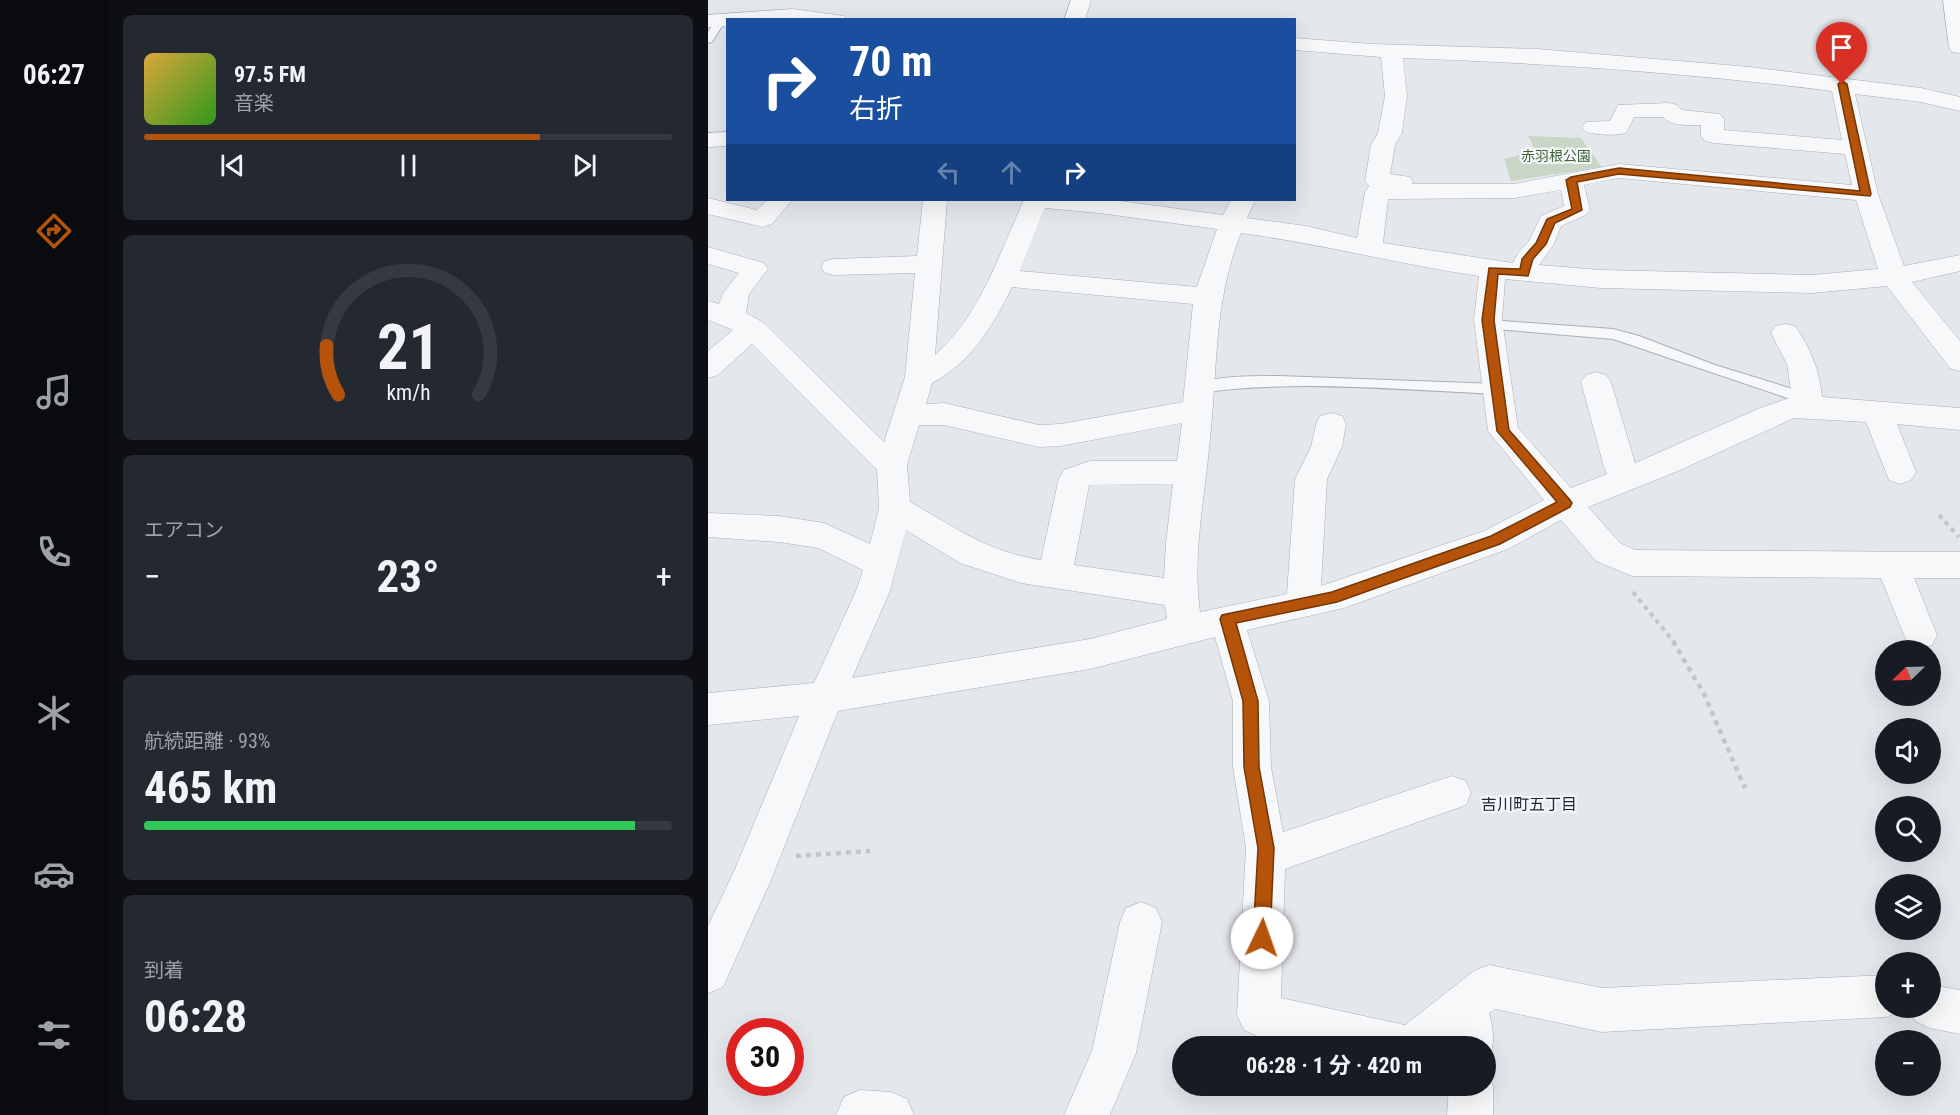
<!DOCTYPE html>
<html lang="ja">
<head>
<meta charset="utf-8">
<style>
  body { margin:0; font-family:"Roboto Condensed","Noto Sans JP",sans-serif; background:#242831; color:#f1f3f6; height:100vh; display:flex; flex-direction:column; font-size:22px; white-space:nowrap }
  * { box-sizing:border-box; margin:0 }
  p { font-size:20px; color:#9ea1a6 }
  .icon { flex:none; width:33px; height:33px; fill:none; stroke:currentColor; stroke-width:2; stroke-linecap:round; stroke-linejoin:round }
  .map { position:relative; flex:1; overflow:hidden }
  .sheet { display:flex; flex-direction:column; gap:15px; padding:15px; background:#0d0f14; width:600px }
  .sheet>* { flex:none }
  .top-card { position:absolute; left:18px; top:18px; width:570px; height:183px; border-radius:0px; box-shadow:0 6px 24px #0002; background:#1a4fa0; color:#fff; overflow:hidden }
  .needle { width:39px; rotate:247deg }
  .buttons { position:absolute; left:1167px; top:640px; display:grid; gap:12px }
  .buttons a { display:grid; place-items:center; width:66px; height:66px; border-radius:50%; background:#171b24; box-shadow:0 6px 24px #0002; font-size:30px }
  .speed { position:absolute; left:18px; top:1018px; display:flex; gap:12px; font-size:30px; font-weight:700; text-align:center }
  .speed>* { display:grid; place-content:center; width:78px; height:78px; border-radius:50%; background:#171b24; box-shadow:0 6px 24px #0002; line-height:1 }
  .speed .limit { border:9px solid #d22; background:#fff; color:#111 }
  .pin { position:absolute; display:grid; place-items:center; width:51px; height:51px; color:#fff; margin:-62px -26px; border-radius:50% 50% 50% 0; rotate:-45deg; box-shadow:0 0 6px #0007 }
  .pin .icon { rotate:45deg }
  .me { position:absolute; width:66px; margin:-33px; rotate:3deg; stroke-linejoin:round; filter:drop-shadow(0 0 4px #0008) }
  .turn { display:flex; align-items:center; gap:21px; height:126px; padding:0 24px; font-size:27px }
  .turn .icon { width:78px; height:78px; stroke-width:2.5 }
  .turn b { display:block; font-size:42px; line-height:51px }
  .lanes { display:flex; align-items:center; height:57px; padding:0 24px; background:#0003; justify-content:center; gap:30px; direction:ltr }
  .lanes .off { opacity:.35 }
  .big { font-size:45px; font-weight:700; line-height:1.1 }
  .sheet .widget { flex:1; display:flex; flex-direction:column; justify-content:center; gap:9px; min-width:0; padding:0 21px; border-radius:9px; background:#242831 }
  .sheet .dial { align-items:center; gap:0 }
  .dial svg { height:156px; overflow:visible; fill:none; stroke:#363941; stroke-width:7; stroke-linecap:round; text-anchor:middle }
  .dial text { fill:#f1f3f6; stroke:none }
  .song { display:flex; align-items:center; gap:18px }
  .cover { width:72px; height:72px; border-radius:9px; background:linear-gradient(135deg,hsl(40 70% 55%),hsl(110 70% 35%)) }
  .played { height:6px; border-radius:3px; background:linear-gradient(90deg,#b45309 75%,#363941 75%) }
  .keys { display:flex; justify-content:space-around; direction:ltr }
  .heat { display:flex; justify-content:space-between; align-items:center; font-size:33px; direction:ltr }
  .charge { height:9px; border-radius:4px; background:linear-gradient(90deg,#34c759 93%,#363941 0) }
  .trip { position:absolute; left:464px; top:1036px; width:324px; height:60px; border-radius:30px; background:#171b24; box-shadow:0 6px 24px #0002; font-weight:700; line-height:60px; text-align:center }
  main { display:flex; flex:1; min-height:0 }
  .menu { display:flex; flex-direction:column; width:108px; justify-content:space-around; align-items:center; background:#090b0e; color:#9ea1a6 }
  .menu .icon { width:42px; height:42px }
  .menu .active { color:#b45309 }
  .menu b { font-size:27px; color:#f1f3f6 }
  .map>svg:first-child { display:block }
  .green { fill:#c9d6c5 }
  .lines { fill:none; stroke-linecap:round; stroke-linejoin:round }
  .service-casing { stroke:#a9aeb7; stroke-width:2 }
  .minor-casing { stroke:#a9aeb7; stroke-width:1 }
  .path-far1 { stroke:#c2c5cb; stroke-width:4; stroke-dasharray:4.5 4.5; stroke-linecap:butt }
  .path { stroke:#c2c5cb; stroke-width:4.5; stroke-dasharray:5 5; stroke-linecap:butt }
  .service { fill:#f7f8fa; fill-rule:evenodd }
  .minor { fill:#f7f8fa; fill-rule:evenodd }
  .route { fill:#b45309; stroke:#753606; stroke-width:1.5 }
  .labels { text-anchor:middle; stroke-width:4.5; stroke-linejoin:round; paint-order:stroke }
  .far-park-label { font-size:14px; fill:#3f6138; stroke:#f4f6f9 }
  .neighbourhood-label { font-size:16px; fill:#1d2536; stroke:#f4f6f9 }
</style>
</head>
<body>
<main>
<nav class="menu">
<b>06:27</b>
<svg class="icon active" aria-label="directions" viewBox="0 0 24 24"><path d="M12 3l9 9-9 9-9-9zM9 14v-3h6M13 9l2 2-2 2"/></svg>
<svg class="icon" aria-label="music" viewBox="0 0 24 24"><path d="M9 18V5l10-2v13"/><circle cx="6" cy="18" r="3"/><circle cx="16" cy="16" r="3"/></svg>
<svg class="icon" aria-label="phone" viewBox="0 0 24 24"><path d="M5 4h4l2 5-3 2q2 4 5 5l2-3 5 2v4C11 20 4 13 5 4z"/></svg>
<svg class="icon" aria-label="climate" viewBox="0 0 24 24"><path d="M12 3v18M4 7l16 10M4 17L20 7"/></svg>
<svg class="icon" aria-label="car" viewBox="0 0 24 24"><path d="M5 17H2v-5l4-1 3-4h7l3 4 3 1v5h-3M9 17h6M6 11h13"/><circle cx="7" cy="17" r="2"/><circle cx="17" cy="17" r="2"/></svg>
<svg class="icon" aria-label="filters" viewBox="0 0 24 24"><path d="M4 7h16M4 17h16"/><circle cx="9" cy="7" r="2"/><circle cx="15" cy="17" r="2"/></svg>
</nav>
<section class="sheet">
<div class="widget">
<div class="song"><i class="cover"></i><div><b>97.5 FM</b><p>音楽</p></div></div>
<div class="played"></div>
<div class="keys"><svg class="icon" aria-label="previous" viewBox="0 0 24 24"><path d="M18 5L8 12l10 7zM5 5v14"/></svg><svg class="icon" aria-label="pause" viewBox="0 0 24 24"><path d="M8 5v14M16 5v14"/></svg><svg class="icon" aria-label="next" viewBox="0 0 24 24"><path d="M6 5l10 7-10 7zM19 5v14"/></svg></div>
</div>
<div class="widget dial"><svg viewBox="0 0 100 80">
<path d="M14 69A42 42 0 1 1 86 69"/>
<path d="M14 69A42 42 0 0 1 8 44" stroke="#b45309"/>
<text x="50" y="56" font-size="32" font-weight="700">21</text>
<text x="50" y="72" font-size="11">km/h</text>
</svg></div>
<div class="widget"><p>エアコン</p>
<div class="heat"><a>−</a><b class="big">23°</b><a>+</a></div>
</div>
<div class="widget"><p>航続距離 · 93%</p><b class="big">465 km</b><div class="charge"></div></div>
<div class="widget"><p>到着</p><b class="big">06:28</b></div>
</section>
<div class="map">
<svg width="1252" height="1115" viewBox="0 0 1252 1115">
  <rect width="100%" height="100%" fill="#e4e7ec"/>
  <path class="green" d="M820,136L873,138L894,167L803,181L796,159L828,151Z"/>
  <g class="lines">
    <defs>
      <g id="service">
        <path d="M13,17L18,20L4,42L0,43V32L9,18Z"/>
        <path d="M781,320L905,329L931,336L1007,365L1104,395L1110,404L1103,409L1094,403L905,339L776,328L774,325L776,322Z"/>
        <path d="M571,376L790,384L797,389L790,394C691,390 588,379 490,393L483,388C492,375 554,376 571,376Z"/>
      </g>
      <g id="minor">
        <path d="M363,0H383L377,20H356Z"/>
        <path d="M1235,0H1252V53L1244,52L1241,47Z"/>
        <path d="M85,9L136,16L139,20H20V26L0,27V15Z"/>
        <path d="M586,38L664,44L829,49L1042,67L1213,88L1252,97V111L1213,102L1147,94L1170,194L1196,266L1252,255V271L1204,282L1252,341V371L1242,368L1179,286L1104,293L893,288L797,279L794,320L810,428L863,488L899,474L896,467L873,382L878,375L888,372L898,375L903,382L927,463L1052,408L1084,397L1079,364L1063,333L1067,326L1077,324L1087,326C1102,347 1112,371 1114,397L1252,408V430L1189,424L1208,472L1203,480L1192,484L1181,480L1158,422L1086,418L970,471L880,507L912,543L927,550L1252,552V578H1206L1229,635L1224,645L1212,649L1200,645L1173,578L924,576L888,561L853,520L800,549L636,608L539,630L561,701L563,767L575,832L744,776L758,781L763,793L758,805L577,869L573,998L697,1025L766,971L781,965L894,988L1178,975V1008H1194L1193,1011L1178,1017L894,1032L787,1009L781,1013C786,1030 788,1049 777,1063V1047H597L551,1037L536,1030L529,1015L538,848L525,767V701L507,637L382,669L130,711L63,880L15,987L0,993V926L27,869L91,716L0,725V693L106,683L148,591L155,570L110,548L71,542L0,537V513L71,516L116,523L162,544L171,508L169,470L44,344L10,375L0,378V351L25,330L0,320V301L11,304L15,293L31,273L0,264V247L56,263L60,269L41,294L38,313L56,323L176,442L197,377L207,273L126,275L117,273L113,267L117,261L126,259L209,256L215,200H239L227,355C273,314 291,254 316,200H406L515,215L523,200H547L539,218L598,226L649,238L657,192L661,186L657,181L663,145L670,133L677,96L673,57L586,50ZM695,58C838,63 981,73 1124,91L1134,140L1016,130V119L1012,114L974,110L969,105L961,103L910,105L902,121L878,122L874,127L878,132C891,135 905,136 918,133L926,117H955C964,127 980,125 993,125V136L997,141L1005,143L1137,154L1144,185L911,164L806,184H704L705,182L702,177L682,174L687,145L694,133L699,96ZM911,178L1148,200L1170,269L1104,275L893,270L831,265L846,244L853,226L878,215L882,210L876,185ZM853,190L856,206L833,216L821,241L810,253L805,263L675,243L680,199L806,198ZM337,208L391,213L509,229L489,287L312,271ZM533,233C613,244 691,264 771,276L766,320L780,431L836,500L776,531L613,586L619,479L634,447L638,424L634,416L623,413L612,416L608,424L603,447L587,479L579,594L492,612C484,553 497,497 502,439C510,365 505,304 533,233ZM304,287L485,304L475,402L353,424L331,425L236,403L218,404L224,383C263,363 285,326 304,287ZM474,423L469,461H382L356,470L351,478L333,560C280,552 248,528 202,502L199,465L211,425H236L331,447L353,446ZM465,484L458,543L456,578L366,565L381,485ZM198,530L252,563L313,583L457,605L459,619L382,639L144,678L182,591Z"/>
        <path d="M20,132V146L0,147V133Z"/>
        <path d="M0,198L49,210L59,200H84L64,224L55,227L0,214Z"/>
        <path d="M433,902L448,908L454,922L428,1053L402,1115H356L384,1051L412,922L418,908Z"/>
        <path d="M1222,985L1252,990V1034L1222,1028L1207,1021L1201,1008H1222Z"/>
        <path d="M777,1069L785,1086V1115H739L741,1086H777Z"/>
        <path d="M152,1090L183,1092L199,1099L206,1115H128L136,1097Z"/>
      </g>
    </defs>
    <use href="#service" class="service-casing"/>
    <use href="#minor" class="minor-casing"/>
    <g class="path-far1">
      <path d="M1231,515L1251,537"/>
      <path d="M925,592L966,642"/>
    </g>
    <g class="path">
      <path d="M965,641L996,694L1037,788"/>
      <path d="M88,856L162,851"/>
    </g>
    <use href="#service" class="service"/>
    <use href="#minor" class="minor"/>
  </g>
  <path class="route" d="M1134,81L1139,84L1163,194L1162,196L911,174L869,182L874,210L847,223L838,244L825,259L820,276L790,274L786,320L801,430L862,500L864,503L862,507L792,544L629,602L528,623L550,701L551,767L566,848L562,938L560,944L554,946L548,944L545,938L550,848L536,767L535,701L512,619L514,615L624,592L783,536L849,502L789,431L774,320L781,268L812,269L814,259L828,243L839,219L864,209L858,180L863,177L911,168L1152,191L1130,84Z"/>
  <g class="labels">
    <g class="far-park-label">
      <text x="848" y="161">赤羽根公園</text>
    </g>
    <g class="neighbourhood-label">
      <text x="821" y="810">吉川町五丁目</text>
    </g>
  </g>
</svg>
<div class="buttons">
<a><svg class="needle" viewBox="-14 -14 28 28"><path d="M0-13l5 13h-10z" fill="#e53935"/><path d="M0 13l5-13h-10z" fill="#9ea1a6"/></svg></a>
<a><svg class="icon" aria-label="sound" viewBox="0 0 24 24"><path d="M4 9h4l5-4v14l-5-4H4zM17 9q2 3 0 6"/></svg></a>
<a><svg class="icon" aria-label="search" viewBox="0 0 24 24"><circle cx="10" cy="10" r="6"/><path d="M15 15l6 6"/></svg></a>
<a><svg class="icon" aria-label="layers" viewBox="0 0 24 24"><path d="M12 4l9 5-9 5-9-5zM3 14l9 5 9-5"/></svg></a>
<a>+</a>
<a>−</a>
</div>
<div class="speed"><div class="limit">30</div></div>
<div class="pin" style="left:1134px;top:84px;background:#d93025"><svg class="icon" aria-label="arrive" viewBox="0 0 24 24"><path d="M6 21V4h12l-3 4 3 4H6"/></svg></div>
<svg class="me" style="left:554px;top:938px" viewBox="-20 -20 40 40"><circle r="19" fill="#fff"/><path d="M0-13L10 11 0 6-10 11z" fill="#b45309"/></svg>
<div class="trip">06:28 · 1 分 · 420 m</div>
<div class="top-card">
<div class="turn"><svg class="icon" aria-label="right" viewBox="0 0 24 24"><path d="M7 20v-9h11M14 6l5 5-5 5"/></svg><div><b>70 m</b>右折</div></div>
<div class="lanes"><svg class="icon off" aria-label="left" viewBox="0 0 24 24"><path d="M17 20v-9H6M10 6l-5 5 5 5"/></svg><svg class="icon off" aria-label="ahead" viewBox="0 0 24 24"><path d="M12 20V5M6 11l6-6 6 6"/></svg><svg class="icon" aria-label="right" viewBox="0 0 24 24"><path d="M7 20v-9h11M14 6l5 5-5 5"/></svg></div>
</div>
</div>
</main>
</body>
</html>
